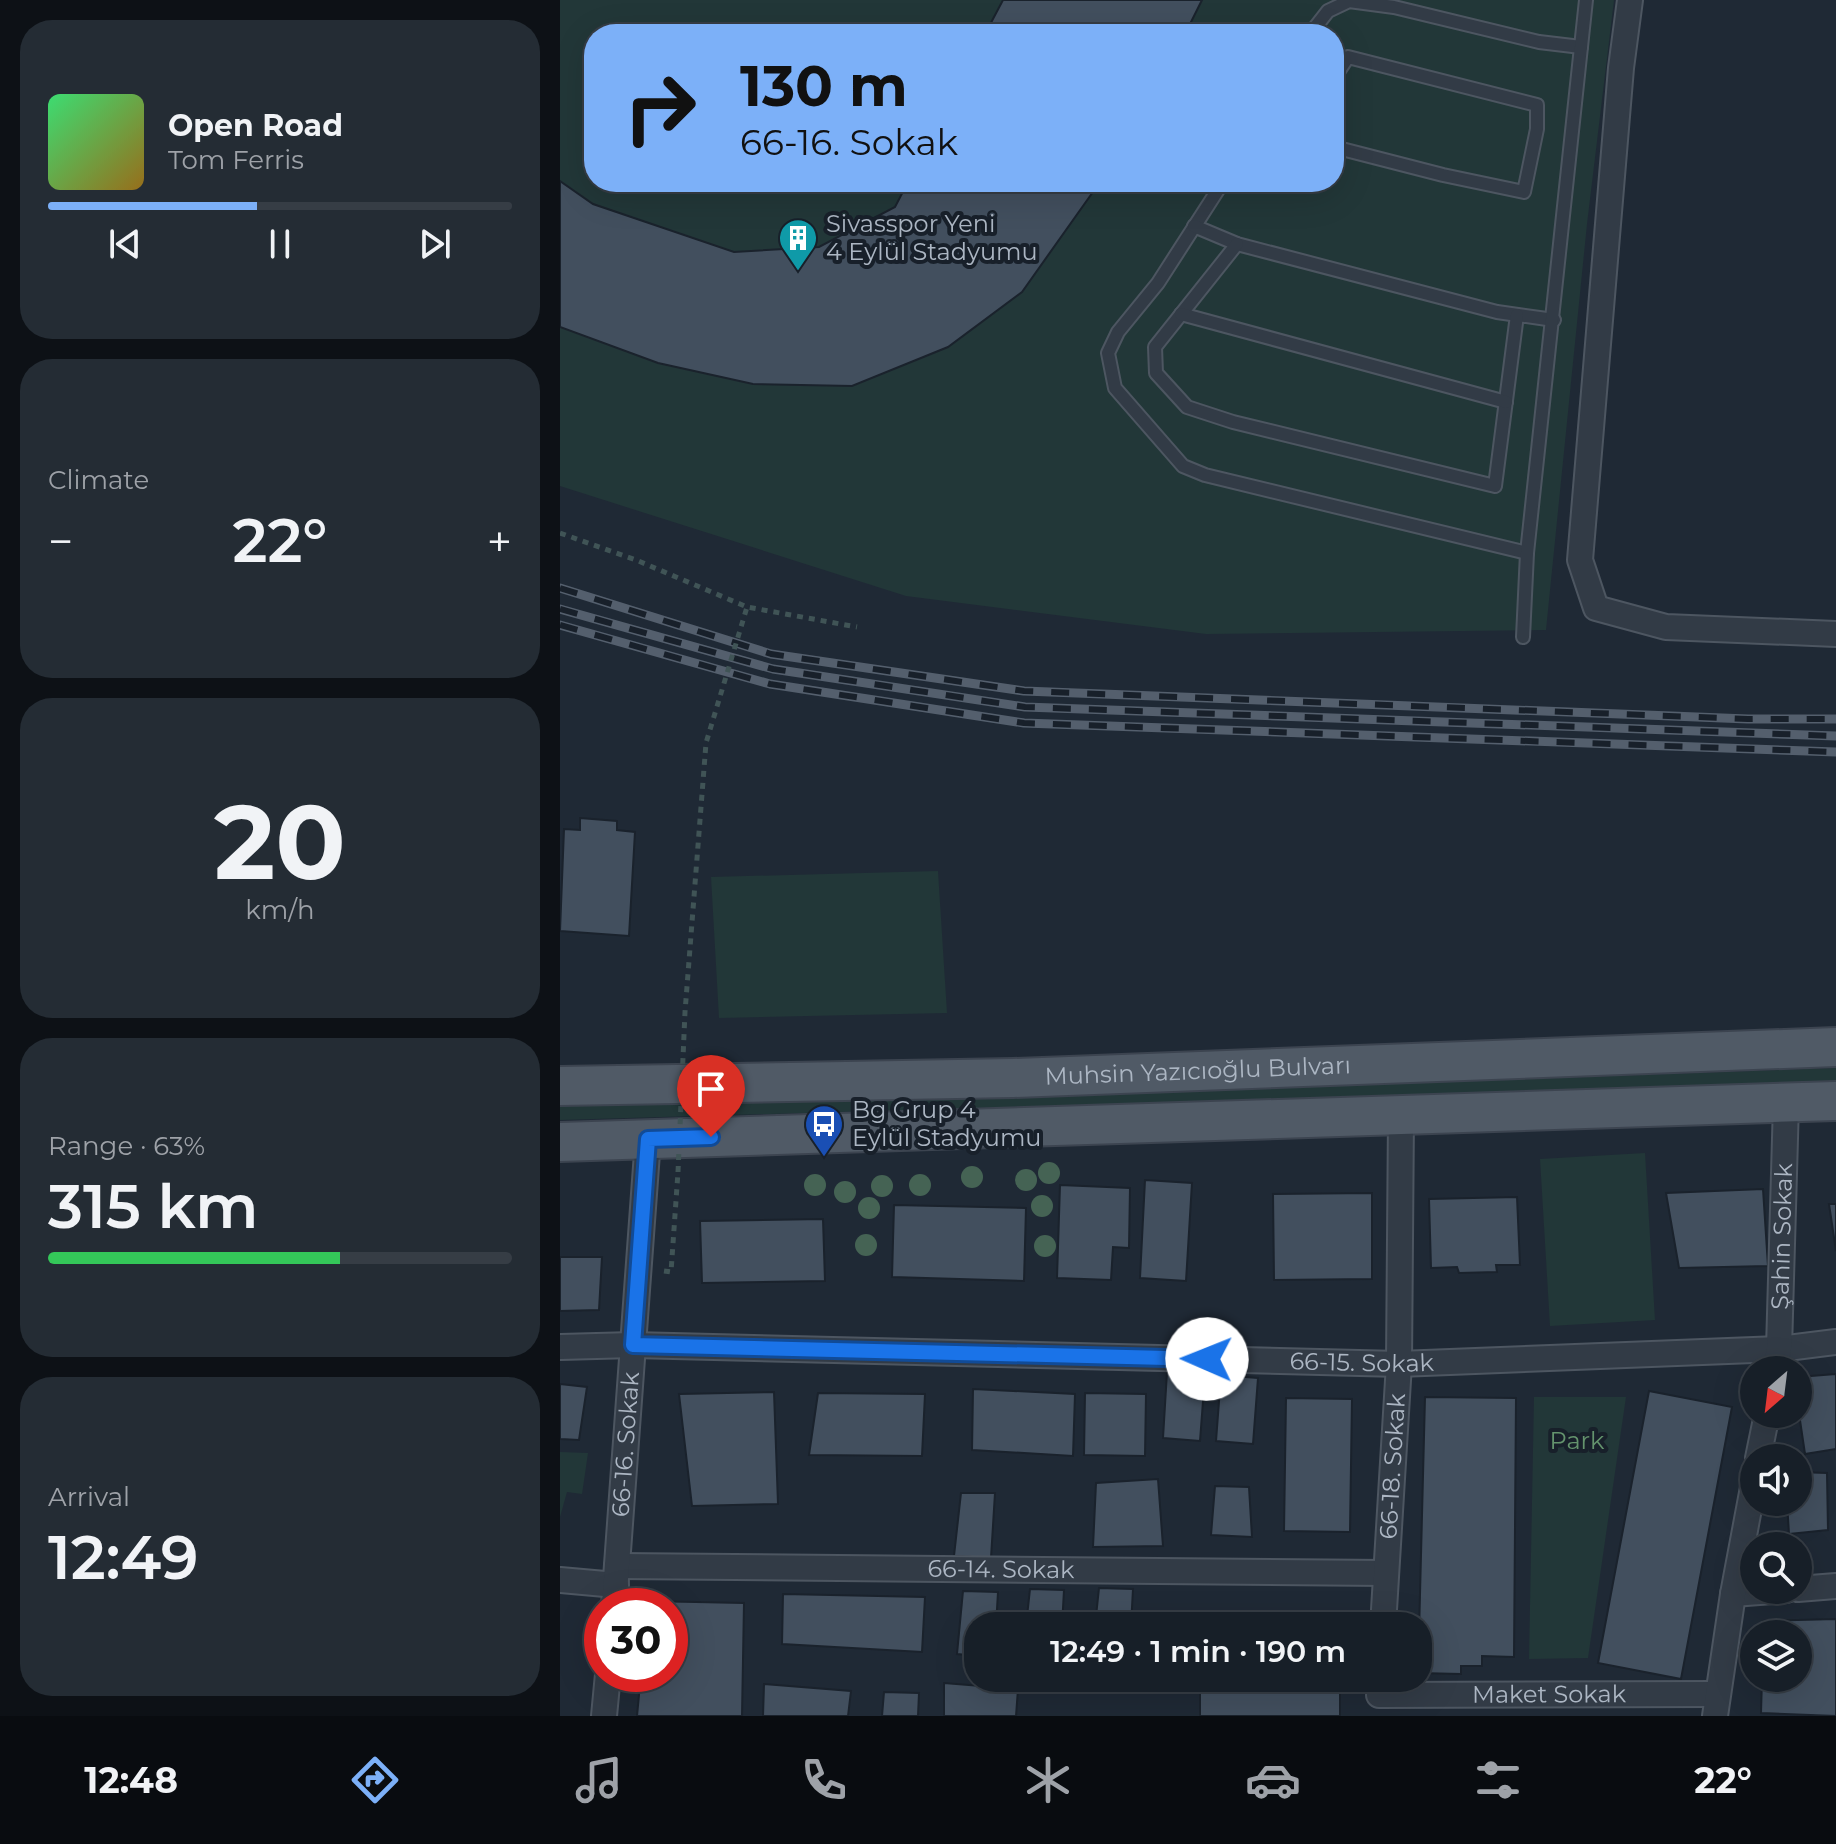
<!DOCTYPE html>
<html lang="en">
<head>
<meta charset="utf-8">
<style>
  body { margin:0; font-family:Montserrat,sans-serif; background:#242c34; color:#f1f3f6; height:100vh; display:flex; flex-direction:column; font-size:30px; white-space:nowrap }
  * { box-sizing:border-box; margin:0 }
  p { font-size:26px; color:#9ea2a8 }
  .icon { flex:none; width:44px; height:44px; fill:none; stroke:currentColor; stroke-width:2; stroke-linecap:round; stroke-linejoin:round }
  .map { position:relative; flex:1; overflow:hidden }
  .panel { display:flex; flex-direction:column; gap:20px; padding:20px; background:#0d1116; width:560px }
  .panel>* { flex:none }
  .top-card { position:absolute; left:24px; top:24px; width:760px; height:168px; border-radius:32px; box-shadow:0 8px 32px #0002,0 0 0 2px #363d45; background:#7cb0f8; color:#111; overflow:hidden }
  .needle { width:52px; rotate:208deg }
  .tools { position:absolute; left:1180px; top:1356px; display:grid; gap:16px }
  .tools a { display:grid; place-items:center; width:72px; height:72px; border-radius:50%; background:#171f28; box-shadow:0 8px 32px #0002,0 0 0 2px #363d45; font-size:40px }
  .speed { position:absolute; left:24px; top:1588px; display:flex; gap:16px; font-size:40px; font-weight:700; text-align:center }
  .speed>* { display:grid; place-content:center; width:104px; height:104px; border-radius:50%; background:#171f28; box-shadow:0 8px 32px #0002,0 0 0 2px #363d45; line-height:1 }
  .speed .limit { border:12px solid #d22; background:#fff; color:#111 }
  .pin { position:absolute; display:grid; place-items:center; width:68px; height:68px; color:#fff; margin:-82px -34px; border-radius:50% 50% 50% 0; rotate:-45deg; box-shadow:0 0 8px #0007 }
  .pin .icon { rotate:45deg }
  .me { position:absolute; width:88px; margin:-44px; rotate:271deg; stroke-linejoin:round; filter:drop-shadow(0 0 6px #0008) }
  .turn { display:flex; align-items:center; gap:28px; height:168px; padding:0 24px; font-size:36px }
  .turn .icon { width:104px; height:104px; stroke-width:2.5 }
  .turn b { display:block; font-size:56px; line-height:68px }
  .big { font-size:60px; font-weight:600; line-height:1.1 }
  .panel .widget { flex:1; display:flex; flex-direction:column; justify-content:center; gap:12px; min-width:0; padding:0 28px; border-radius:32px; background:#242c34 }
  .panel .dial { align-items:center; gap:0 }
  .dial b { font-size:104px; line-height:1 }
  .song { display:flex; align-items:center; gap:24px }
  .cover { width:96px; height:96px; border-radius:12px; background:linear-gradient(135deg,hsl(140 70% 55%),hsl(40 70% 35%)) }
  .played { height:8px; border-radius:4px; background:linear-gradient(90deg,#7cb0f8 45%,#363d45 45%) }
  .keys { display:flex; justify-content:space-around; direction:ltr }
  .heat { display:flex; justify-content:space-between; align-items:center; font-size:44px; direction:ltr }
  .charge { height:12px; border-radius:6px; background:linear-gradient(90deg,#34c759 63%,#363d45 0) }
  .trip { position:absolute; left:404px; top:1612px; width:468px; height:80px; border-radius:32px; background:#171f28; box-shadow:0 8px 32px #0002,0 0 0 2px #363d45; font-weight:600; line-height:80px; text-align:center }
  .dock { display:flex; height:128px; justify-content:space-around; align-items:center; background:#090c10; color:#9ea2a8 }
  .dock .icon { width:56px; height:56px }
  .dock .on { color:#7cb0f8 }
  .dock b { font-size:36px; color:#f1f3f6 }
  main { display:flex; flex:1; min-height:0 }
  .map>svg:first-child { display:block }
  .green { fill:#223738; fill-rule:evenodd }
  .building { fill:#424f5e; stroke:#1a222c; stroke-width:2 }
  .lines { fill:none; stroke-linecap:round; stroke-linejoin:round }
  .service-casing { stroke:#4d5661; stroke-width:16 }
  .minor-casing { stroke:#4d5661; stroke-width:28 }
  .primary-casing { stroke:#3c4450; stroke-width:42 }
  .path { stroke:#405456; stroke-width:5; stroke-dasharray:6 6; stroke-linecap:butt }
  .service { stroke:#323b46; stroke-width:12 }
  .minor { stroke:#323b46; stroke-width:24 }
  .primary { stroke:#505a66; stroke-width:38 }
  .rail-casing { stroke:#545f6d; stroke-width:9 }
  .rail { stroke:#18202a; stroke-width:6; stroke-dasharray:18; stroke-linecap:butt }
  .path-bridge { stroke:#405456; stroke-width:5; stroke-dasharray:6 6; stroke-linecap:butt }
  .tree { fill:#456354 }
  .route-casing { stroke:#114b97; stroke-width:20 }
  .route { stroke:#1a73e8; stroke-width:14 }
  .labels { text-anchor:middle; stroke-width:8; stroke-linejoin:round; paint-order:stroke }
  .poi-label { font-size:24px; fill:#acb6c3; stroke:#18202a; text-anchor:start }
  .street-label { font-size:24px; fill:#acb6c3; stroke:#18202a }
  .park-label { font-size:24px; fill:#64936d; stroke:#18202a }
</style>
</head>
<body>
<main>
<section class="panel">
<div class="widget">
<div class="song"><i class="cover"></i><div><b>Open Road</b><p>Tom Ferris</p></div></div>
<div class="played"></div>
<div class="keys"><svg class="icon" aria-label="previous" viewBox="0 0 24 24"><path d="M18 5L8 12l10 7zM5 5v14"/></svg><svg class="icon" aria-label="pause" viewBox="0 0 24 24"><path d="M8 5v14M16 5v14"/></svg><svg class="icon" aria-label="next" viewBox="0 0 24 24"><path d="M6 5l10 7-10 7zM19 5v14"/></svg></div>
</div>
<div class="widget"><p>Climate</p>
<div class="heat"><a>−</a><b class="big">22°</b><a>+</a></div>
</div>
<div class="widget dial"><b>20</b><p>km/h</p></div>
<div class="widget"><p>Range · 63%</p><b class="big">315 km</b><div class="charge"></div></div>
<div class="widget"><p>Arrival</p><b class="big">12:49</b></div>
</section>
<div class="map">
<svg width="1276" height="1716" viewBox="0 0 1276 1716">
  <rect width="100%" height="100%" fill="#1f2935"/>
  <g class="green">
    <path d="M0,0H1054L1027,224L986,630L646,634L346,596L0,486ZM34,34H774V182H34Z"/>
    <path d="M378,871L387,1013L159,1018L151,877Z"/>
    <path d="M1276,1068V1083L0,1120V1105L606,1092Z"/>
    <path d="M1085,1153L1095,1320L990,1326L980,1159Z"/>
    <path d="M974,1397H1066L1028,1658L969,1659Z"/>
    <path d="M0,1452L28,1453L22,1494L7,1492L0,1517Z"/>
  </g>
  <g class="building">
    <path d="M443,0H642L625,34H425Z"/>
    <path d="M0,181L33,204L174,252L259,247L335,207L348,182H540L462,292L388,347L292,386L193,384L98,363L0,327Z"/>
    <path d="M20,818L57,821V830L75,832L69,936L0,931L4,829L20,830Z"/>
    <path d="M585,1180L632,1183L626,1281L580,1278Z"/>
    <path d="M500,1185L570,1188L569,1248L553,1247L551,1280L497,1278Z"/>
    <path d="M1203,1189L1208,1266L1119,1268L1106,1193Z"/>
    <path d="M812,1193V1279L714,1280L713,1194Z"/>
    <path d="M957,1197L960,1265H936L937,1272L899,1273L897,1267L871,1268L869,1199Z"/>
    <path d="M1269,1204H1276V1251Z"/>
    <path d="M334,1205L466,1208L464,1281L332,1277Z"/>
    <path d="M263,1219L265,1281L142,1283L140,1221Z"/>
    <path d="M0,1257H42L39,1310L0,1311Z"/>
    <path d="M607,1372L645,1375L640,1441L603,1438Z"/>
    <path d="M1276,1374V1449L1245,1454L1238,1407V1377Z"/>
    <path d="M661,1375L698,1378L693,1444L656,1441Z"/>
    <path d="M0,1384L27,1387L19,1440L0,1439Z"/>
    <path d="M413,1389L515,1394L513,1456L412,1450Z"/>
    <path d="M1089,1391L1172,1407L1121,1679L1038,1663Z"/>
    <path d="M214,1392L218,1504L132,1506L119,1394Z"/>
    <path d="M258,1393L365,1394L362,1456L249,1455Z"/>
    <path d="M525,1393L586,1394L585,1456L524,1455Z"/>
    <path d="M865,1397L956,1398L954,1657L922,1656V1666H901V1674L858,1673Z"/>
    <path d="M726,1398L792,1399L790,1532L724,1531Z"/>
    <path d="M1238,1472L1267,1473L1268,1530L1229,1534L1227,1502H1238Z"/>
    <path d="M598,1479L603,1546L533,1547L536,1483Z"/>
    <path d="M655,1486L689,1487L692,1537L651,1535Z"/>
    <path d="M401,1493H435L431,1558L394,1556Z"/>
    <path d="M539,1588L573,1589L571,1626H535Z"/>
    <path d="M470,1589L504,1590L502,1626H466Z"/>
    <path d="M403,1591L438,1592L436,1626H418V1656L397,1654Z"/>
    <path d="M223,1594L365,1597L362,1652L222,1644Z"/>
    <path d="M87,1601L184,1603L182,1716H77L81,1674H110V1606H87Z"/>
    <path d="M779,1614V1626H639V1624Z"/>
    <path d="M1276,1619V1716L1201,1713L1202,1678H1238V1634H1203V1621Z"/>
    <rect x="640" y="1678" width="140" height="38"/>
    <path d="M384,1683L458,1689L456,1716H384Z"/>
    <path d="M204,1684L291,1691L288,1716H203Z"/>
    <path d="M324,1692L359,1693L358,1716H322Z"/>
  </g>
  <g class="lines">
    <defs>
      <g id="service">
        <path d="M750,34L768,11L789,1L834,7L979,42L1021,47"/>
        <path d="M774,78L788,57L977,105V129L964,192L883,175L774,147"/>
        <path d="M663,182L598,283L558,332L548,353L555,388L623,466L645,475L967,553"/>
        <path d="M634,226L677,244L937,312L994,320"/>
        <path d="M677,244L595,347L596,373L627,407L673,422L935,486L957,315"/>
        <path d="M621,314L946,402"/>
        <path d="M963,637L967,553L1026,0"/>
      </g>
      <g id="minor">
        <path d="M1070,0L1061,68L1020,560L1036,608L1106,627L1276,634"/>
        <path id="s1" d="M0,1347L73,1345L839,1364L1219,1349L1276,1342"/>
        <path id="s2" d="M1215,1370L1219,1349L1226,1103"/>
        <path d="M1198,1458L1207,1414"/>
        <path id="s3" d="M57,1566L826,1573"/>
        <path d="M0,1580L56,1585"/>
        <path d="M1238,1589L1276,1586"/>
        <path d="M1173,1594L1226,1590"/>
        <path id="s4" d="M54,1606L88,1139"/>
        <path id="s5" d="M823,1626L839,1364L841,1115"/>
        <path id="s6" d="M819,1695L1157,1694"/>
        <path d="M44,1716L48,1674"/>
        <path d="M1155,1716L1173,1594L1194,1482"/>
      </g>
      <g id="primary">
        <path id="s7" d="M0,1086L453,1078L1276,1047"/>
        <path d="M0,1142L1276,1101"/>
      </g>
    </defs>
    <use href="#service" class="service-casing"/>
    <use href="#minor" class="minor-casing"/>
    <use href="#primary" class="primary-casing"/>
    <g class="path">
      <path d="M0,533L76,560L187,607L297,627"/>
      <path d="M104,1271L111,1272L118,1172"/>
    </g>
    <use href="#service" class="service"/>
    <use href="#minor" class="minor"/>
    <use href="#primary" class="primary"/>
    <defs>
      <g id="rail">
        <path d="M0,588L211,654L464,691L1188,719H1276"/>
        <path d="M0,609L213,669L465,707L1276,736"/>
        <path d="M0,625L210,684L464,723L1276,752"/>
      </g>
    </defs>
    <use href="#rail" class="rail-casing"/>
    <use href="#rail" class="rail"/>
    <path class="path-bridge" d="M118,1172L125,1012L146,743L187,607"/>
  </g>
  <g class="tree">
    <circle cx="489" cy="1173" r="11"/>
    <circle cx="412" cy="1177" r="11"/>
    <circle cx="466" cy="1180" r="11"/>
    <circle cx="255" cy="1185" r="11"/>
    <circle cx="360" cy="1185" r="11"/>
    <circle cx="322" cy="1186" r="11"/>
    <circle cx="285" cy="1192" r="11"/>
    <circle cx="482" cy="1206" r="11"/>
    <circle cx="309" cy="1208" r="11"/>
    <circle cx="306" cy="1245" r="11"/>
    <circle cx="485" cy="1246" r="11"/>
  </g>
  <g class="lines">
    <defs>
      <path id="route" d="M151,1137L88,1139L73,1345L647,1359"/>
    </defs>
    <use href="#route" class="route-casing"/>
    <use href="#route" class="route"/>
  </g>
  <defs>
    <symbol id="building-pin" viewBox="-11 -11 22 30"><path d="M0 17L-7.5 6A9.5 9.5 0 1 1 7.5 6Z" fill="#0f9aa8" stroke="#18202a"/><path d="M-4-6H4V6H1V3H-1V6H-4ZM-2.5-4.3h1.7v1.8h-1.7ZM.8-4.3h1.7v1.8H.8ZM-2.5-1h1.7V.8h-1.7ZM.8-1h1.7V.8H.8Z" fill="#fff"/></symbol>
    <symbol id="bus-pin" viewBox="-11 -11 22 30"><path d="M0 17L-7.5 6A9.5 9.5 0 1 1 7.5 6Z" fill="#1a4fb4" stroke="#18202a"/><path d="M-5-6H5V4H4V6H2V4H-2V6H-4V4H-5ZM-3.5-4V0h7V-4ZM-3.5 1.2v1.5H-2V1.2ZM2 1.2v1.5H3.5V1.2Z" fill="#fff"/></symbol>
  </defs>
  <g fill-rule="evenodd">
    <use href="#building-pin" x="216" y="216" width="44" height="60"/>
    <use href="#bus-pin" x="242" y="1102" width="44" height="60"/>
  </g>
  <g class="labels">
    <g class="poi-label">
      <text x="266" y="232">Sivasspor Yeni<tspan x="266" dy="28">4 Eylül Stadyumu</tspan></text>
      <text x="292" y="1118">Bg Grup 4<tspan x="292" dy="28">Eylül Stadyumu</tspan></text>
    </g>
    <g class="street-label">
      <text dy="8" stroke="none"><textPath href="#s7" startOffset="638">Muhsin Yazıcıoğlu Bulvarı</textPath></text>
      <text dy="8" stroke="none"><textPath href="#s2" startOffset="134">Şahin Sokak</textPath></text>
      <text dy="8" stroke="none"><textPath href="#s1" startOffset="802">66-15. Sokak</textPath></text>
      <text dy="8" stroke="none"><textPath href="#s4" startOffset="162">66-16. Sokak</textPath></text>
      <text dy="8" stroke="none"><textPath href="#s5" startOffset="160">66-18. Sokak</textPath></text>
      <text dy="8" stroke="none"><textPath href="#s3" startOffset="384">66-14. Sokak</textPath></text>
      <text dy="8" stroke="none"><textPath href="#s6" startOffset="170">Maket Sokak</textPath></text>
    </g>
    <g class="park-label">
      <text x="1017" y="1449">Park</text>
    </g>
  </g>
</svg>
<div class="tools">
<a><svg class="needle" viewBox="-14 -14 28 28"><path d="M0-13l5 13h-10z" fill="#e53935"/><path d="M0 13l5-13h-10z" fill="#9ea2a8"/></svg></a>
<a><svg class="icon" aria-label="sound" viewBox="0 0 24 24"><path d="M4 9h4l5-4v14l-5-4H4zM17 9q2 3 0 6"/></svg></a>
<a><svg class="icon" aria-label="search" viewBox="0 0 24 24"><circle cx="10" cy="10" r="6"/><path d="M15 15l6 6"/></svg></a>
<a><svg class="icon" aria-label="layers" viewBox="0 0 24 24"><path d="M12 4l9 5-9 5-9-5zM3 14l9 5 9-5"/></svg></a>
</div>
<div class="speed"><div class="limit">30</div></div>
<div class="pin" style="left:151px;top:1137px;background:#d93025"><svg class="icon" aria-label="arrive" viewBox="0 0 24 24"><path d="M6 21V4h12l-3 4 3 4H6"/></svg></div>
<svg class="me" style="left:647px;top:1359px" viewBox="-20 -20 40 40"><circle r="19" fill="#fff"/><path d="M0-13L10 11 0 6-10 11z" fill="#1a73e8"/></svg>
<div class="trip">12:49 · 1 min · 190 m</div>
<div class="top-card">
<div class="turn"><svg class="icon" aria-label="right" viewBox="0 0 24 24"><path d="M7 20v-9h11M14 6l5 5-5 5"/></svg><div><b>130 m</b>66-16. Sokak</div></div>
</div>
</div>
</main>
<nav class="dock">
<b>12:48</b>
<svg class="icon on" aria-label="directions" viewBox="0 0 24 24"><path d="M12 3l9 9-9 9-9-9zM9 14v-3h6M13 9l2 2-2 2"/></svg>
<svg class="icon" aria-label="music" viewBox="0 0 24 24"><path d="M9 18V5l10-2v13"/><circle cx="6" cy="18" r="3"/><circle cx="16" cy="16" r="3"/></svg>
<svg class="icon" aria-label="phone" viewBox="0 0 24 24"><path d="M5 4h4l2 5-3 2q2 4 5 5l2-3 5 2v4C11 20 4 13 5 4z"/></svg>
<svg class="icon" aria-label="climate" viewBox="0 0 24 24"><path d="M12 3v18M4 7l16 10M4 17L20 7"/></svg>
<svg class="icon" aria-label="car" viewBox="0 0 24 24"><path d="M5 17H2v-5l4-1 3-4h7l3 4 3 1v5h-3M9 17h6M6 11h13"/><circle cx="7" cy="17" r="2"/><circle cx="17" cy="17" r="2"/></svg>
<svg class="icon" aria-label="filters" viewBox="0 0 24 24"><path d="M4 7h16M4 17h16"/><circle cx="9" cy="7" r="2"/><circle cx="15" cy="17" r="2"/></svg>
<b>22°</b>
</nav>
</body>
</html>
